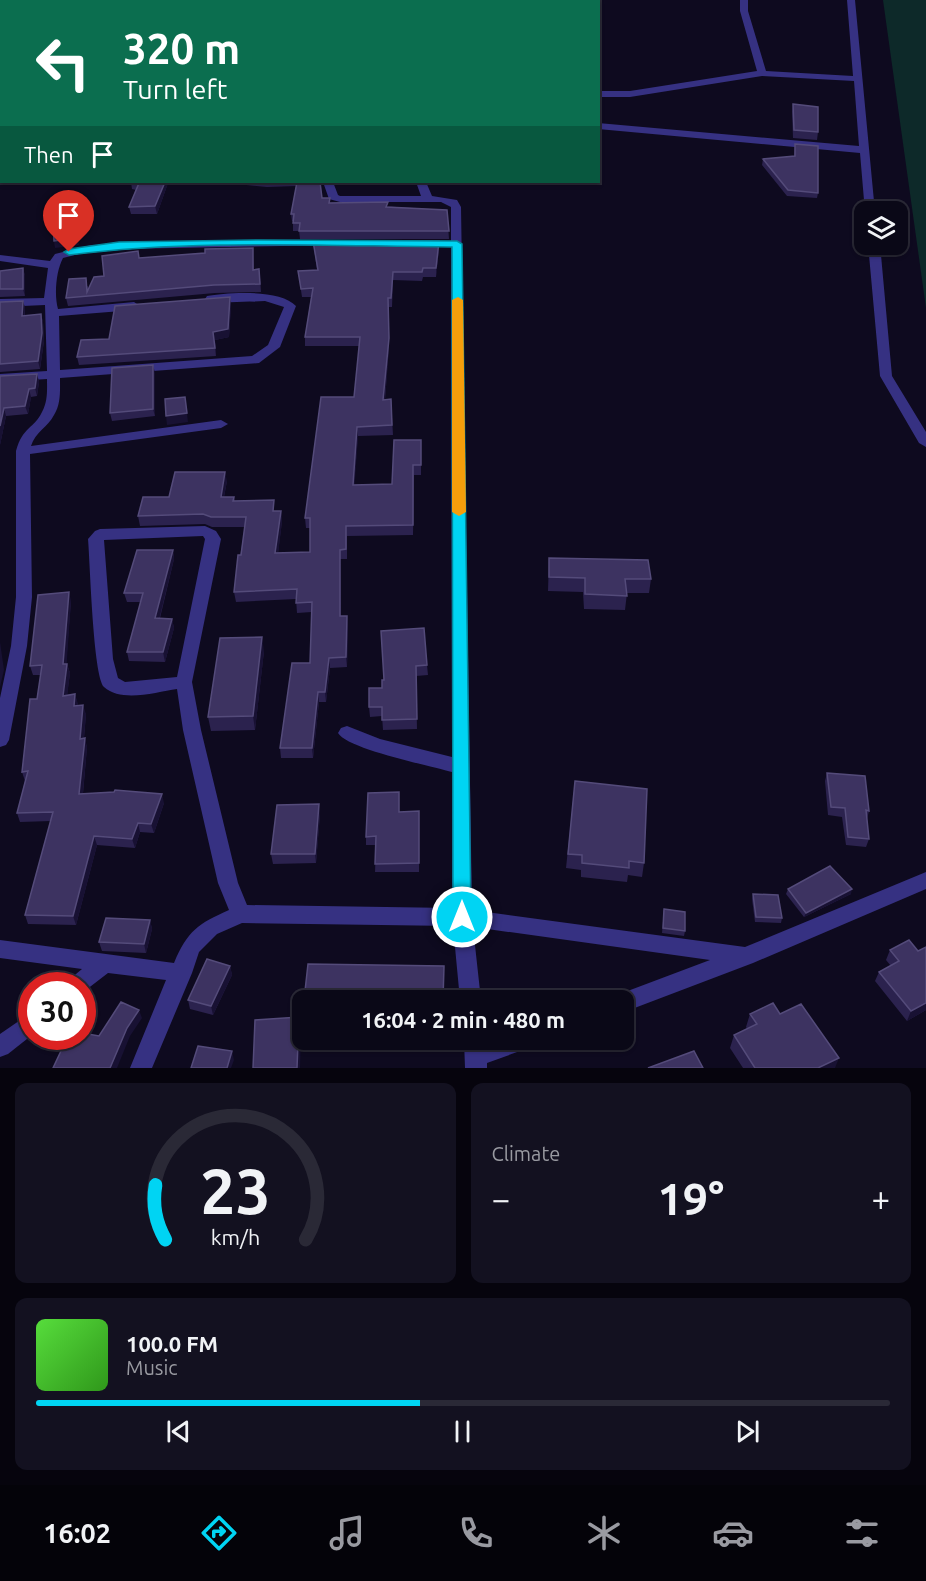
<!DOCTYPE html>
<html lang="en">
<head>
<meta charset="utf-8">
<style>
  body { margin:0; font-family:Ubuntu,sans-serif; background:#131120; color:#f1f3f6; height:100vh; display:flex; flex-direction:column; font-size:22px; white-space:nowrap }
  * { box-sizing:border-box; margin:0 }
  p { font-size:20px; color:#999aa1 }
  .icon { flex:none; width:33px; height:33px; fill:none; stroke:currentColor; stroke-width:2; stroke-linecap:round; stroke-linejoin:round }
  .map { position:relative; height:1068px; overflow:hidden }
  .details { display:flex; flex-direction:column; gap:15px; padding:15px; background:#06040d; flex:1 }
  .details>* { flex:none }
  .top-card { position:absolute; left:0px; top:0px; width:600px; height:183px; box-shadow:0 2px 4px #0004,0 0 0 2px #2a2936; background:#0b6e4f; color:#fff; overflow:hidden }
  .controls { position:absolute; left:854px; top:201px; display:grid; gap:12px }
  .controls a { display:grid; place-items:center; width:54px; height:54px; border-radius:12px; background:#0a0817; box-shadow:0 2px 4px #0004,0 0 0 2px #2a2936; font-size:30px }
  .speed { position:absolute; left:18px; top:972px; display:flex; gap:12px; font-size:30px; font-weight:700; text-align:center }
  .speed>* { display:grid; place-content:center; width:78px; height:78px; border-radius:50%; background:#0a0817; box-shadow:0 2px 4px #0004,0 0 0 2px #2a2936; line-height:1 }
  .speed .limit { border:9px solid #d22; background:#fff; color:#111 }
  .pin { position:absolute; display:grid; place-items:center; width:51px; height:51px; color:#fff; margin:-62px -26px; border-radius:50% 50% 50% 0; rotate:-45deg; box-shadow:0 0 6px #0007 }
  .pin .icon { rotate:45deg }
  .me { position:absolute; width:66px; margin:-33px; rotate:0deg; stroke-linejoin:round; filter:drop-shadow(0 0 4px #0008) }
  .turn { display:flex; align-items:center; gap:21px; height:126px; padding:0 24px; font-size:27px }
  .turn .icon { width:78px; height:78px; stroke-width:2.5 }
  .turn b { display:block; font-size:42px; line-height:51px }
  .then { display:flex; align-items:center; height:57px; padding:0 24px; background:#0003; gap:12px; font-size:22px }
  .big { font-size:45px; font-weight:700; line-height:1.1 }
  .details .card { flex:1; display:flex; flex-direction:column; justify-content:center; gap:9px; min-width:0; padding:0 21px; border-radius:12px; background:#131120 }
  .details .dial { align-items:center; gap:0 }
  .dial svg { height:156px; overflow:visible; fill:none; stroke:#2a2936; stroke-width:7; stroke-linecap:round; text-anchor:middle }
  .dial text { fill:#f1f3f6; stroke:none }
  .song { display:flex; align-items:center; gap:18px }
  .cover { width:72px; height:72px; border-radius:9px; background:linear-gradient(135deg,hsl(110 70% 55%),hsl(110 70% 35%)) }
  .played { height:6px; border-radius:3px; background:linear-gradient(90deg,#00d4f3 45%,#2a2936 45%) }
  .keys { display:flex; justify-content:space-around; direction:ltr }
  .heat { display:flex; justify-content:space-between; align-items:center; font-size:33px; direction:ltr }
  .details .tiles { flex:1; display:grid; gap:15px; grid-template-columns:1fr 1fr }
  .card:last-child { grid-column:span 2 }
  .trip { position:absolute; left:292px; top:990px; width:342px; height:60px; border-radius:12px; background:#0a0817; box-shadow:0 2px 4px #0004,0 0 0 2px #2a2936; font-weight:700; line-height:60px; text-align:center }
  .tabs { display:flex; height:96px; justify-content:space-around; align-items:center; background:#040309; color:#999aa1 }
  .tabs .icon { width:42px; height:42px }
  .tabs .current { color:#00d4f3 }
  .tabs b { font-size:27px; color:#f1f3f6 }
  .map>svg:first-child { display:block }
  .green { fill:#0d2929 }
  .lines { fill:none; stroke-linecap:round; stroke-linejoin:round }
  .minor { fill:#363182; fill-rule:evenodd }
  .wall { fill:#2b224e }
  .shaded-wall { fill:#181133 }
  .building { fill:#3d3361; stroke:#544b7a; stroke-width:1.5 }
  .route { fill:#00d4f3; stroke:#008a9e; stroke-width:1.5 }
  .slow { fill:#f59e0b }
</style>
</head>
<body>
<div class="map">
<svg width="926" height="1068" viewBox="0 0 926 1068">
  <rect width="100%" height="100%" fill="#0e0a1f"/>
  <path class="green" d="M883,0H926V308Z"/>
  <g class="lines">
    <g class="minor">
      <path d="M0,0L5,2H2V5Z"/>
      <path d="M740,0H748V11L766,71L853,76L847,0H855L875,212H865L860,153L598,129V123L859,146L854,81L762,76L630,97H598V91H630L757,71L740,11Z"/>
      <rect x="0" y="58" width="2" height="6"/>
      <path d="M2,88V94L0,95V89Z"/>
      <path d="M323,182H333L338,195L340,196H421L416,182H426L432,196L457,200L461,207L472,910L745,947L926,872V889L753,963L624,1012V1000H614L617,995L710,960L473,927L481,1000H460L453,926L242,923L217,934L199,952L192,973L152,1068H130L166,980L108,973L82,993V986H67L70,979L82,969L0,958V940L174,963C188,930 198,924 229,910L218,883L183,730L177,689C156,692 122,703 104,687C93,676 90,561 88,539L95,531L100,529L205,526L216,531L221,539L192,682L201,730L238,883L247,905L452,908V772C431,766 347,749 338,733L341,728L347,726L380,739L452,757L451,247H419L413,244L419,241H451V207L441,202H340L329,199ZM203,536L205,539L177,677L125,682L118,678L113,659L104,540Z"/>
      <path d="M332,240L336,241V245L119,249L91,251L63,258C56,271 54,295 58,309L134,302L140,306L134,310L59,316L60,370L252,356L268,345L284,307L265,301L211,303L205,299L207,296C228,292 281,289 296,306L280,347L259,363L60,378C60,391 61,404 54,415C48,427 35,432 31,446L221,420L228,424L221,428L30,454L32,597L27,646L9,740L6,745L0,747V698L11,646L16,597V451C23,426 34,429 42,412C48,401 47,390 47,379L0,382V374L47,371L45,305L0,307V299L44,298L48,268L0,261V255L50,261L55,254L91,245Z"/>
      <path d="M868,244H880L892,376L926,432V447L919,443L880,376Z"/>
      <path d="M32,1012V1035L8,1054L0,1057V1034Z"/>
      <path d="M464,1040H486V1043L496,1040H534L531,1047L487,1063V1068H465Z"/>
    </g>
  </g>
  <g class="wall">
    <path d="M793,104L818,132L817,140L793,138L792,112Z"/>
    <path d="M795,144L818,193L817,198L787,196L762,165L763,159L794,156Z"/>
    <path d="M131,182H173L171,184L168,183L157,214H131L129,207L136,190L132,189Z"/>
    <path d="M227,182H320L322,198H330V203L447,210L449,239H300L299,231H293V221H292L291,214L296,186L267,187L227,183Z"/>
    <path d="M313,241H439V249L436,277H423L422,281L393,280L392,307H389V347L385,400L391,399L393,435L358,436L354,485L392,484L421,440V475H414L413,535L347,536V559H340L341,616L348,625L347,667L330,668L326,702H319L313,758H281L280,748L310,663L312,612L297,613L296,599L236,602L234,592L245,527H212L205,524L140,526L138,516L169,497L227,481L224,497H234L235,501L275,511H281L282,521L278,553L310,552V528H306L305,518L354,397L359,346H305V337L311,297H302L298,271L317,270Z"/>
    <path d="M253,255L254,270L260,277L261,292L215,293L68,306L66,298L88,286V290L104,276L140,258Z"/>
    <path d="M23,268L25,276V296L0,297V271Z"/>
    <path d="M23,301L25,308V316L41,314L43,322L44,341L40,369L0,372V302Z"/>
    <path d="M231,305L229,337L215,340L216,356L79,365L77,357L109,339Z"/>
    <path d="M155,373V416L112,421L110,413Z"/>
    <path d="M37,374L39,382L37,396L31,397L28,414L6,416L0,445V376Z"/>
    <path d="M173,550L174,559L160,618L172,619L174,628L165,662L129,661L127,652L141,602H127L124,593Z"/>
    <path d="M549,558L651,579L649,593H627L625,610L584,609L583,592L548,591Z"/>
    <path d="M71,601L66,664H67L70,673L67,695L75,694L78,706L86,714L84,738L87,747L83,794L164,803L154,833L140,832L135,848L97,845L76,925L28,924L25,915L51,821L20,822L17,813L25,781L22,772L37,699L41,675H33L30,666Z"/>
    <path d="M381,631L427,665L428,675L416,676L417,729L383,730L382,716L370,717L369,707L382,688L384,680Z"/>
    <path d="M264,651L255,730L211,731L208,717Z"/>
    <path d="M827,773L869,811L867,819L869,839L866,847L846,845L842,817L828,815L825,781Z"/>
    <path d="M575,781L644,863L642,877L628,875L627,882L581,877V870L566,868Z"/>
    <path d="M399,792V812L419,811V872H375L376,845H366V837Z"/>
    <path d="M320,814L316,863L273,864L271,854Z"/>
    <path d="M788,889L851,894L804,917L786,894Z"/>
    <path d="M753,894L782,918L781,923L755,922L752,899Z"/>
    <path d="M664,909L685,931L684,936L662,933Z"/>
    <path d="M150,920L152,929L146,953L102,951L99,942Z"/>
    <path d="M890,950L918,951L926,1010L907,1021L875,981L879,972L891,966L886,960Z"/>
    <path d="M230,966L232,975L213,1015L190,1009L188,1000Z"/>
    <path d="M750,1014H780L835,1068H743L730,1048L734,1035L747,1029L746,1027Z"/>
  </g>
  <g class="shaded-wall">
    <path d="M165,182H168V183L157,214L155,206Z"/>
    <path d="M76,226L79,245L55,248L54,241Z"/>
    <path d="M439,241V249L436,277V268Z"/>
    <path d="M23,268L25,276V296L23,289Z"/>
    <path d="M230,297L231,305L229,337L215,340L216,356L213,332Z"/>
    <path d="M388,298L389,347L384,409L383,400Z"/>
    <path d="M23,301L25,308L24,324L22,316Z"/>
    <path d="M41,314L43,322L44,341L40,369L38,361Z"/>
    <path d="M153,365L155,373V416L153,409Z"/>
    <path d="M37,374L39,382L37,396L35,388Z"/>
    <path d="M29,389L31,397L28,414L25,406Z"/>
    <path d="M185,397L188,422L167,425L166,416Z"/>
    <path d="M4,408L6,416L0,445V426Z"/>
    <path d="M357,427L358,436L354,494L353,485Z"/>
    <path d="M225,472L227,481L222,506L221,497Z"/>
    <path d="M281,511L282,521L277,563L275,553Z"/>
    <path d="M173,550L174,559L157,628L155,618Z"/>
    <path d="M340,550V559L341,626L340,616Z"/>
    <path d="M69,592L71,601L66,673L63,664Z"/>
    <path d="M347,616L348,625L347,667L346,657Z"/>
    <path d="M172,619L174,628L165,662L163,652Z"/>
    <path d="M262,637L264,651L255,730L253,716Z"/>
    <path d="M0,642L4,670L0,687Z"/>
    <path d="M329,658L330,668L326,702L325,692Z"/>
    <path d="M67,664L70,673L66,705L63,696Z"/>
    <path d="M318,692L319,702L313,758L312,748Z"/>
    <path d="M75,694L78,704L77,716L74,706Z"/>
    <path d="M83,705L86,714L83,748L80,739Z"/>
    <path d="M85,738L87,747L82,803L79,794Z"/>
    <path d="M162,794L164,803L154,833L151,824Z"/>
    <path d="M319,804L320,814L316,863L315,854Z"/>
    <path d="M138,823L140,832L135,848L132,839Z"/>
    <path d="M94,836L97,845L76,925L73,916Z"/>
    <path d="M852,889L851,894L804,917L806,913Z"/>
    <path d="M150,920L152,929L146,953L144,944Z"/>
    <path d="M230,966L232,975L213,1015L211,1006Z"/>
    <path d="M926,1003V1010L907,1021L911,1011Z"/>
    <path d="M139,1010L142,1018L130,1036L117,1068H110L127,1028Z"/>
    <path d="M299,1017L301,1029L300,1068H297Z"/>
    <path d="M232,1051L234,1060L231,1068H227Z"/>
    <path d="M839,1058L835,1068H818Z"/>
  </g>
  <g class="building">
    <rect x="0" y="8" width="2" height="32"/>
    <path d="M793,104L818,107V132L794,130Z"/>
    <path d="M795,144L818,146V193L788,190L763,159L795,156Z"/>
    <path d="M131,182H165L155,206L129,207L139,183Z"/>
    <path d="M297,182H320L322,198H330L329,203L388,202L386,207L447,210L449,231H299L300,223H293L294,214H291Z"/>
    <path d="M75,219L78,238L54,241L53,222Z"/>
    <path d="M313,241H439L436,268H423L422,272H393L391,298H388L389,338L383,400L391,399L392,425L357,427L353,485L392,484L394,440H421V465H413V525L346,526V549L340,550V616H347L346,657L329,658L325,692H318L312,748H280L292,663H310L312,602L296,603L297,589L234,592L238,555H241L246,517H211L203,514L138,516L143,497H169L175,472H225L221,497H234L233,501L274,500L273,511H281L275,553L310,552V518H305L321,397H354L360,337H305L313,288L301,289L298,271L318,270Z"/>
    <path d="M253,248V270L259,269L260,284L214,285L66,298L69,279L86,278L87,292L94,277L104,276L102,256L138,251L139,258L205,253V249Z"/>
    <path d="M23,268V289H0V271Z"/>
    <path d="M230,297L228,329L213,332L215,348L77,357L81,340L109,339L115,306Z"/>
    <path d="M23,301L22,316L41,314L42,333L38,361L0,364V302Z"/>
    <path d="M153,365V409L110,413L112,368Z"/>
    <path d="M37,374L35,388L29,389L25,406L4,408L0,426V376Z"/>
    <path d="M185,397L187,413L166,416L165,399Z"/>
    <path d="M137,550H173L155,618L172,619L163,652H127L143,593H124Z"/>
    <path d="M549,558L648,560L651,579H625L627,596L585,594V578L549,577Z"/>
    <path d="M69,592L63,664H67L63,696L75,694L74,706L83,705L80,739L85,738L79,794L114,792L115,790L162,794L151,824L138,823L132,839L94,836L73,916L25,915L53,812L17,813L28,771L22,772L30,699H37L42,665L30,666L38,595Z"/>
    <path d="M424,628L427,665L416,666L417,719L382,720V707H369V688H382V680H384L381,631Z"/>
    <path d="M262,637L253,716L208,717L220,638Z"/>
    <path d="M827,773L865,776L869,811L866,810L869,839L848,837L845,808L831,807Z"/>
    <path d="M575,781L647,789L644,863L629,861V868L582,863V855L568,854Z"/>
    <path d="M399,792V812L419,811V863L375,864L376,836L366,837L368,793Z"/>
    <path d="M319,804L315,854H271L277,805Z"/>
    <path d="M830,866L852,889L806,913L788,889Z"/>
    <path d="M753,894L778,895L782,918L756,917Z"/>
    <path d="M664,909L685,912V931L663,928Z"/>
    <path d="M106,918L150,920L144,944L99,942Z"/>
    <path d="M909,940L918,951L926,947V1003L911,1011L879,972L899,961L890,950Z"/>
    <path d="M207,959L230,966L211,1006L188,1000Z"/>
    <path d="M308,964L444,966L443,1000H304Z"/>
    <path d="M121,1002L139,1010L127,1028L110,1068H53L68,1036H82V1033L99,1036Z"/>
    <path d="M773,1003L780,1014L801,1004L839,1058L818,1068H755L734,1035L757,1024L750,1014Z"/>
    <path d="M299,1017L297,1068H253L255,1020Z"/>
    <path d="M198,1046L232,1051L227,1068H191Z"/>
    <path d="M694,1051L703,1068H648Z"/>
  </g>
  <path class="route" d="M259,240L457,241L462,244L471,917L468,922L462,925L455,922L453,917L452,247C325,246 195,239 69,255L64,252L69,249L119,242Z"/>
  <path class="slow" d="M458,297L463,300L466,512L459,516L452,512V300Z"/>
</svg>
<div class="controls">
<a><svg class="icon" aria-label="layers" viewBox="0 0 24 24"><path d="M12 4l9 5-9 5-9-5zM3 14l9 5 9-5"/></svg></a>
</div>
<div class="speed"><div class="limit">30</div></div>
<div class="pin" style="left:69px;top:252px;background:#d93025"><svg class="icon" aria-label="arrive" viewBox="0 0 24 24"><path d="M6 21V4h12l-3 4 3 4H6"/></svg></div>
<svg class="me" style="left:462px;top:917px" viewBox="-20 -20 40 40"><circle r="17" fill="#00d4f3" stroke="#fff" stroke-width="3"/><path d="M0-11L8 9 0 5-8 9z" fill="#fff"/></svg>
<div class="trip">16:04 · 2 min · 480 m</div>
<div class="top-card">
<div class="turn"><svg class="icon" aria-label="left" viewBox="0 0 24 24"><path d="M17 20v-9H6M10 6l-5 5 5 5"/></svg><div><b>320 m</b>Turn left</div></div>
<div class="then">Then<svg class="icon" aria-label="arrive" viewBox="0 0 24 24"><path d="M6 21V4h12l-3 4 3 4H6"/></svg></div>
</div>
</div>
<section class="details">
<div class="tiles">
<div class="card dial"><svg viewBox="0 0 100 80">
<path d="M14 69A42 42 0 1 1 86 69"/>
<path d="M14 69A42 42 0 0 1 9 41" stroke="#00d4f3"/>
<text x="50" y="56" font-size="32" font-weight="700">23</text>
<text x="50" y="72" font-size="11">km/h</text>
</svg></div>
<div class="card"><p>Climate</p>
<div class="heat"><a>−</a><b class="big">19°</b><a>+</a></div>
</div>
<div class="card">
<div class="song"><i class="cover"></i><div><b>100.0 FM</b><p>Music</p></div></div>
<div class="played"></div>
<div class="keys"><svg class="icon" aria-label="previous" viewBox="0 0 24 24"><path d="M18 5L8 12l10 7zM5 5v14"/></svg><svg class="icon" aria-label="pause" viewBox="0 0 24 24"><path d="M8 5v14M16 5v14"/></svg><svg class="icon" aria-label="next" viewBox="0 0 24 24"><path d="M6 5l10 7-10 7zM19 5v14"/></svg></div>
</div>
</div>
</section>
<nav class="tabs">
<b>16:02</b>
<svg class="icon current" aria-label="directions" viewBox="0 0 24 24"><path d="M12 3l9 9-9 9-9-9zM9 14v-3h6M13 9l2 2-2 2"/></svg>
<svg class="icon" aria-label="music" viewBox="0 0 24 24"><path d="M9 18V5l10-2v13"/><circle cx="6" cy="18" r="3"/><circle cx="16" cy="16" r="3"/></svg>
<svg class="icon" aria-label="phone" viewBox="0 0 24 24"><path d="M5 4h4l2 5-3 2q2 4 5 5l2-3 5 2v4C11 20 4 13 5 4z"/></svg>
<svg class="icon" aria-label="climate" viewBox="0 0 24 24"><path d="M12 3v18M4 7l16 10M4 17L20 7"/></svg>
<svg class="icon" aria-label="car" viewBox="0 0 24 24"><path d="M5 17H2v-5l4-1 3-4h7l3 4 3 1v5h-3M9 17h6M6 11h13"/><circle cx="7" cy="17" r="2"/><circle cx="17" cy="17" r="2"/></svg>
<svg class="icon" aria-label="filters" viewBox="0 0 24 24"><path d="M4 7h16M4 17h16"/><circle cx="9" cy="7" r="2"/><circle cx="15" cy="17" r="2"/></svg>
</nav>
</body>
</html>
